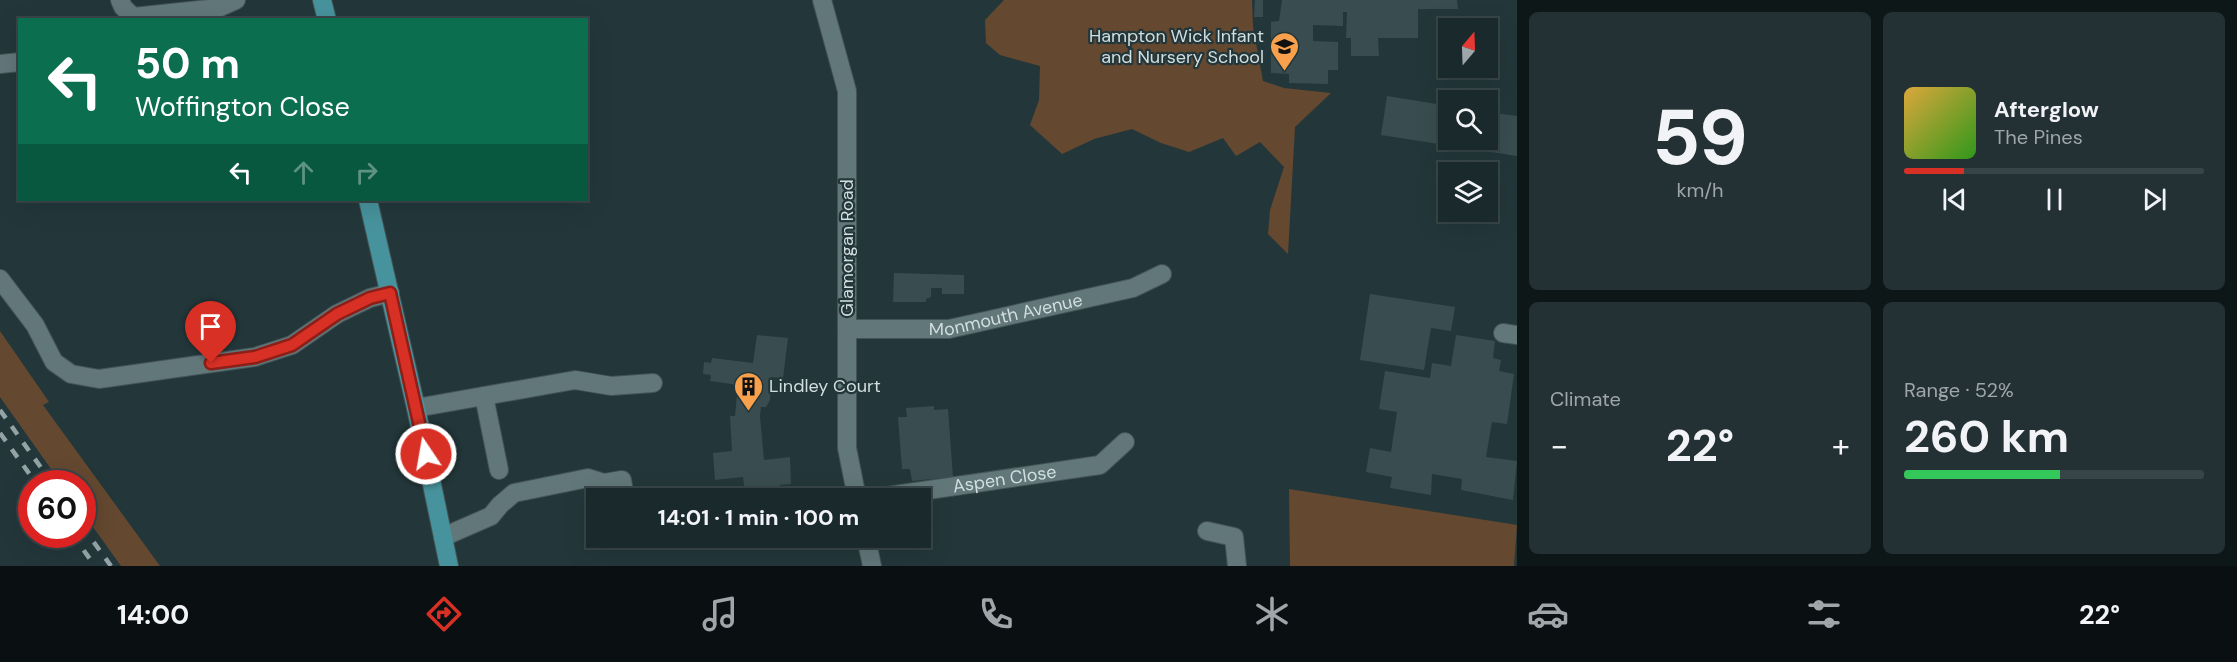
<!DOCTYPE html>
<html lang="en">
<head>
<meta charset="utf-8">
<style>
  body { margin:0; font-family:"DM Sans",sans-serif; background:#233134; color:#f1f3f6; height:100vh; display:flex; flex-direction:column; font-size:22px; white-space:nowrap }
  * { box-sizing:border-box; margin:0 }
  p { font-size:20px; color:#9fa6a9 }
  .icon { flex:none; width:33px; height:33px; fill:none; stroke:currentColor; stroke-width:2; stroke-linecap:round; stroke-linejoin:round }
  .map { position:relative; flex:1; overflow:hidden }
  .side { display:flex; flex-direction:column; gap:12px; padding:12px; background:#0e1718; width:720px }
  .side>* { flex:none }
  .guide { position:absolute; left:18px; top:18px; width:570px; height:183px; border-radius:0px; box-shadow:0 6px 24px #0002,0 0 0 2px #384548; background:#0b6e4f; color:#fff; overflow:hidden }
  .needle { width:39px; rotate:19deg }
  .tools { position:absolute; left:1438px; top:18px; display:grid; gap:12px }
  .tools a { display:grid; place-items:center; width:60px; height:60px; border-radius:0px; background:#1a292c; box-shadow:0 6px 24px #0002,0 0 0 2px #384548; font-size:30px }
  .speed { position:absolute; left:18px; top:470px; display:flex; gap:12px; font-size:30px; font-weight:700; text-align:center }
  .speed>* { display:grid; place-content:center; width:78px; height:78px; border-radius:50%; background:#1a292c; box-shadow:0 6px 24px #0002,0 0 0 2px #384548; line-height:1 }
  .speed .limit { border:9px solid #d22; background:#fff; color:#111 }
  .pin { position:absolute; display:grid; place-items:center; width:51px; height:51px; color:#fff; margin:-62px -26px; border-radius:50% 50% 50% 0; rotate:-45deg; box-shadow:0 0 6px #0007 }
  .pin .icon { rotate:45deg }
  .me { position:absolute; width:66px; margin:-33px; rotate:348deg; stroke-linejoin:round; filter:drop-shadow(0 0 4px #0008) }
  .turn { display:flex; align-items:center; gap:21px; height:126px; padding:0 18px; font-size:27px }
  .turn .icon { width:78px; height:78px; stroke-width:2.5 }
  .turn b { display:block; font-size:42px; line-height:51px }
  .lanes { display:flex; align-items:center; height:57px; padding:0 18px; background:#0003; justify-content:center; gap:30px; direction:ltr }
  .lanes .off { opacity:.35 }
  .big { font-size:45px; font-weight:700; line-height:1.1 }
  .side .tile { flex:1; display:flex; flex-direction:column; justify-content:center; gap:9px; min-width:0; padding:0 21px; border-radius:9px; background:#233134 }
  .side .dial { align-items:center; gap:0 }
  .dial b { font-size:78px; line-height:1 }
  .song { display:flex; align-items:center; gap:18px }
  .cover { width:72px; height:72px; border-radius:9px; background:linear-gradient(135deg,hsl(40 70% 55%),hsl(110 70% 35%)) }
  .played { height:6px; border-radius:3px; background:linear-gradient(90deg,#d93025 20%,#384548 20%) }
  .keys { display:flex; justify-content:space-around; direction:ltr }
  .heat { display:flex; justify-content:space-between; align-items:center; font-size:33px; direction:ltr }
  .charge { height:9px; border-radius:4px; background:linear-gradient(90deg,#34c759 52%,#384548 0) }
  .side .tiles { flex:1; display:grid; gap:12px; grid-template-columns:repeat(2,1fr) }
  .trip { position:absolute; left:586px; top:488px; width:345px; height:60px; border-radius:0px; background:#1a292c; box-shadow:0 6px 24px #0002,0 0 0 2px #384548; font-weight:700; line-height:60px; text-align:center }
  .tab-bar { display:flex; height:96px; justify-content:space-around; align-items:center; background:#0a1012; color:#9fa6a9 }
  .tab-bar .icon { width:42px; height:42px }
  .tab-bar .current { color:#d93025 }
  .tab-bar b { font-size:27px; color:#f1f3f6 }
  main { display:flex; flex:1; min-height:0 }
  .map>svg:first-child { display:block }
  .green { fill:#644830 }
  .building { fill:#394d50 }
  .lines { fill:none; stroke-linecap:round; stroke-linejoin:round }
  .minor-casing { stroke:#435456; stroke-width:20 }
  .major-casing { stroke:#435456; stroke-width:20 }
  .minor { stroke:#61777a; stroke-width:18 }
  .major { stroke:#47939d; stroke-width:18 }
  .rail { stroke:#94a3a5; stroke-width:4.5; stroke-dasharray:10 10; stroke-linecap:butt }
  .route-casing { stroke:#8d1f18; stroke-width:15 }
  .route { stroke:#d93025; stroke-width:10 }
  .labels { text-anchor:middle; stroke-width:4.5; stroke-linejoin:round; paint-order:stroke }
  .poi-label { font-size:18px; fill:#d2dee0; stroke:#23373a; text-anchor:end }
  .street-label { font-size:18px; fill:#d2dee0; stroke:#23373a }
</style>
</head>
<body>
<main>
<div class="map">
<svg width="1517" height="566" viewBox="0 0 1517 566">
  <rect width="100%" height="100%" fill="#23373a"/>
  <g class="green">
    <path d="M1004,0H1252L1253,27L1263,81L1284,88L1331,93L1295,127L1288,254L1268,234L1270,210L1284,167L1260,142L1236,156L1223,138L1189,152L1161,143L1132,129L1094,139L1062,154L1030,125L1039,100L1040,66L1000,55L986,43L985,20Z"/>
    <path d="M0,331L49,402L43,405L160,566H121L83,513L82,483H61L0,397Z"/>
    <path d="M1289,489L1517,525L1514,566H1290Z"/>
  </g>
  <g class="building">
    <path d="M1255,0H1263V17H1254Z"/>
    <path d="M1282,0H1457L1458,9H1418V38H1378L1379,56H1351V38H1346L1347,12H1343V26L1313,25V41L1338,42V70H1328V84L1289,83V74L1271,73V22L1279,21Z"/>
    <path d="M1387,96L1449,106V140H1488V112L1517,116V156L1381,135Z"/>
    <path d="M894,273L964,275V294H942V288H931V297L926,299V302H893Z"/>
    <path d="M1370,294L1455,307L1451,331L1431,328L1424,370L1360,360Z"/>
    <path d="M757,335L788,338L783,378L771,377L770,400L766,407H761L760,416L764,460L790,457L791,484L780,485V491L745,494L743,477L715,480L713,453L732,451L730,416H735L738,385L710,381L711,375L703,374L704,362L711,363L712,358L753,363Z"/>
    <path d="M1456,335L1495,341L1493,358L1501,360L1499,371L1514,374L1507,424L1492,422L1486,457L1517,461L1513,500L1461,490L1462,479L1432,474L1431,495L1390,488L1392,477L1366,472L1370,448L1391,452L1397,412L1379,409L1385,371L1430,378L1432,363L1451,366Z"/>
    <path d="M934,406V410L948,409L953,477L912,481L910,469H902L898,417H907L906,408Z"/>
  </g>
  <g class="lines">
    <defs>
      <g id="minor">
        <path d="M120,0L123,7L133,17L218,8L236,0"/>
        <path d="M822,0L847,91V448L857,498"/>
        <path d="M0,64L20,62"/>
        <path d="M0,279L35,325L54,362L71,374L99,379L255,357L292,345L337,314L370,298L390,293"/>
        <path id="s1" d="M847,329H949L1133,288L1162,274"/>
        <path d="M1503,333L1517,335"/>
        <path d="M484,396L499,470"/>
        <path d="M416,408L575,380L611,386L653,383"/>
        <path id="s2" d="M874,498L1100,465L1125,442"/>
        <path d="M1207,531L1234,537L1237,566"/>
        <path d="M443,537L491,516L500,505L514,493L588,478L604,483L622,480L625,498"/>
        <path d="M866,537L872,566"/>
      </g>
      <g id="major">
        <path d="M322,0L327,20"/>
        <path d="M368,200L416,408L449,566"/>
      </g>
    </defs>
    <use href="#minor" class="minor-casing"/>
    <use href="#major" class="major-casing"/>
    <use href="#minor" class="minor"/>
    <use href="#major" class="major"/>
    <g class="rail">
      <path d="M0,410L52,483"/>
      <path d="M0,433L36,483"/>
      <path d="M82,526L111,566"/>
      <path d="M72,534L95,566"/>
    </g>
  </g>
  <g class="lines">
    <defs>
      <path id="route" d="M211,363L255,357L292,345L337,314L370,298L390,293L426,454"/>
    </defs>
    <use href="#route" class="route-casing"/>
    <use href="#route" class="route"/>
  </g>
  <defs>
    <symbol id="school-pin" viewBox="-11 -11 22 30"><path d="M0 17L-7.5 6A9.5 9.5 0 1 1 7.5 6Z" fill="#f9a04c" stroke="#23373a"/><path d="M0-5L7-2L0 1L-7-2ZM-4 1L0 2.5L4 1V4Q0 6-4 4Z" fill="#111"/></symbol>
    <symbol id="building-pin" viewBox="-11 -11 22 30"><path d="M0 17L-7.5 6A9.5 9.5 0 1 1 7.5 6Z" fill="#f9a04c" stroke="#23373a"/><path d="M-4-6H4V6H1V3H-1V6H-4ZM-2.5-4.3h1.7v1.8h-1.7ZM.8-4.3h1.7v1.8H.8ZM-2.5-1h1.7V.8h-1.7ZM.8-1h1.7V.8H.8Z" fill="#111"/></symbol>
  </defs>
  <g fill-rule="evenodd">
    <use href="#school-pin" x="1268" y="30" width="33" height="45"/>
    <use href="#building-pin" x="732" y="370" width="33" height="45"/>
  </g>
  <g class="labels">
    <g class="poi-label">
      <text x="1264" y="42">Hampton Wick Infant<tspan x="1264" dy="21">and Nursery School</tspan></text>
      <text x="769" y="392" text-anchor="start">Lindley Court</text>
    </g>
    <g class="street-label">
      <text transform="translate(847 248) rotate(-90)" y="6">Glamorgan Road</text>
      <text dy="6" stroke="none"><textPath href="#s1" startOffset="160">Monmouth Avenue</textPath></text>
      <text dy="6" stroke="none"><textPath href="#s2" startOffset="132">Aspen Close</textPath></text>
    </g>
  </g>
</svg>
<div class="tools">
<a><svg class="needle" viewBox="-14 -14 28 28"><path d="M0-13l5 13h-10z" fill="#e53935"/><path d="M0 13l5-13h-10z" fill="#9fa6a9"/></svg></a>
<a><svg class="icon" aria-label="search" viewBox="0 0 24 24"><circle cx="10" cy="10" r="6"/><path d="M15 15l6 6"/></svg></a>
<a><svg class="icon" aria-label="layers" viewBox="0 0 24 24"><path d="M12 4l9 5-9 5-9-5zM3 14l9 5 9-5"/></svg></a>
</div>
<div class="speed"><div class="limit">60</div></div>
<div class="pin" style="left:211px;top:363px;background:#d93025"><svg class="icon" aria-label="arrive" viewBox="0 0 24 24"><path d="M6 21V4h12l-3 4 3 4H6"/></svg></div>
<svg class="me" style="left:426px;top:454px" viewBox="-20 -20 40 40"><circle r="17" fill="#d93025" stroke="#fff" stroke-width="3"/><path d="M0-11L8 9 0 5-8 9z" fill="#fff"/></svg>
<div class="trip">14:01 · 1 min · 100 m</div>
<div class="guide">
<div class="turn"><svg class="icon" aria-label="left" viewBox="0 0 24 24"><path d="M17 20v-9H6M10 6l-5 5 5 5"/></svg><div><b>50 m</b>Woffington Close</div></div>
<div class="lanes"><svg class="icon" aria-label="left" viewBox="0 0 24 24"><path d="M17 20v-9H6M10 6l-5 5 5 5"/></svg><svg class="icon off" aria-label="ahead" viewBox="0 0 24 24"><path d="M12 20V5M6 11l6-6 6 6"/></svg><svg class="icon off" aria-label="right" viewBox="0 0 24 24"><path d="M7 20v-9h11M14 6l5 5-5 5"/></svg></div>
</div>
</div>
<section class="side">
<div class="tiles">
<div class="tile dial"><b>59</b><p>km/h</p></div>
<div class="tile">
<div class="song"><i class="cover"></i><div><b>Afterglow</b><p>The Pines</p></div></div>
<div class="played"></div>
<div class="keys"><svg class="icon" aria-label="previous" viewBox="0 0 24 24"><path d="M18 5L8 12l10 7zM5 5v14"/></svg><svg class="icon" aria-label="pause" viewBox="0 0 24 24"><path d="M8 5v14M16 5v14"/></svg><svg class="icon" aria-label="next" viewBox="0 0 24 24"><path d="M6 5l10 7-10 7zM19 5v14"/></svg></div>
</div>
<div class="tile"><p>Climate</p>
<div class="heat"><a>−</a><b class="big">22°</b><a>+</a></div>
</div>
<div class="tile"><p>Range · 52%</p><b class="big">260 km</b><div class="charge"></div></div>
</div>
</section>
</main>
<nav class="tab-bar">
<b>14:00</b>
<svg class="icon current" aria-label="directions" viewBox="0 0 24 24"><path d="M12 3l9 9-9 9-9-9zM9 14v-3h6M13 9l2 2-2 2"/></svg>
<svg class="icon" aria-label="music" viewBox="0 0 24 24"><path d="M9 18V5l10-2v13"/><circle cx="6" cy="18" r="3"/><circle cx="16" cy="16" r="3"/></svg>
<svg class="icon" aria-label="phone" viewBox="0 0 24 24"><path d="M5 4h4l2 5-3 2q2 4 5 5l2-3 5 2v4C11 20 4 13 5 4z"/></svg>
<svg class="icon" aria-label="climate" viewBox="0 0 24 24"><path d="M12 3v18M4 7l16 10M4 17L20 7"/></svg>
<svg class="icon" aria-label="car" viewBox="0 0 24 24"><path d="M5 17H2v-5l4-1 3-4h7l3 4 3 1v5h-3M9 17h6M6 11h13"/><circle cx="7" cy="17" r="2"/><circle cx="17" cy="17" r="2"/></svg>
<svg class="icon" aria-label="filters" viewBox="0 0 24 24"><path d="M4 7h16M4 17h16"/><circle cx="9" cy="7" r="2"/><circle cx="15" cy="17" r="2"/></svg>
<b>22°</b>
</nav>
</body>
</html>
